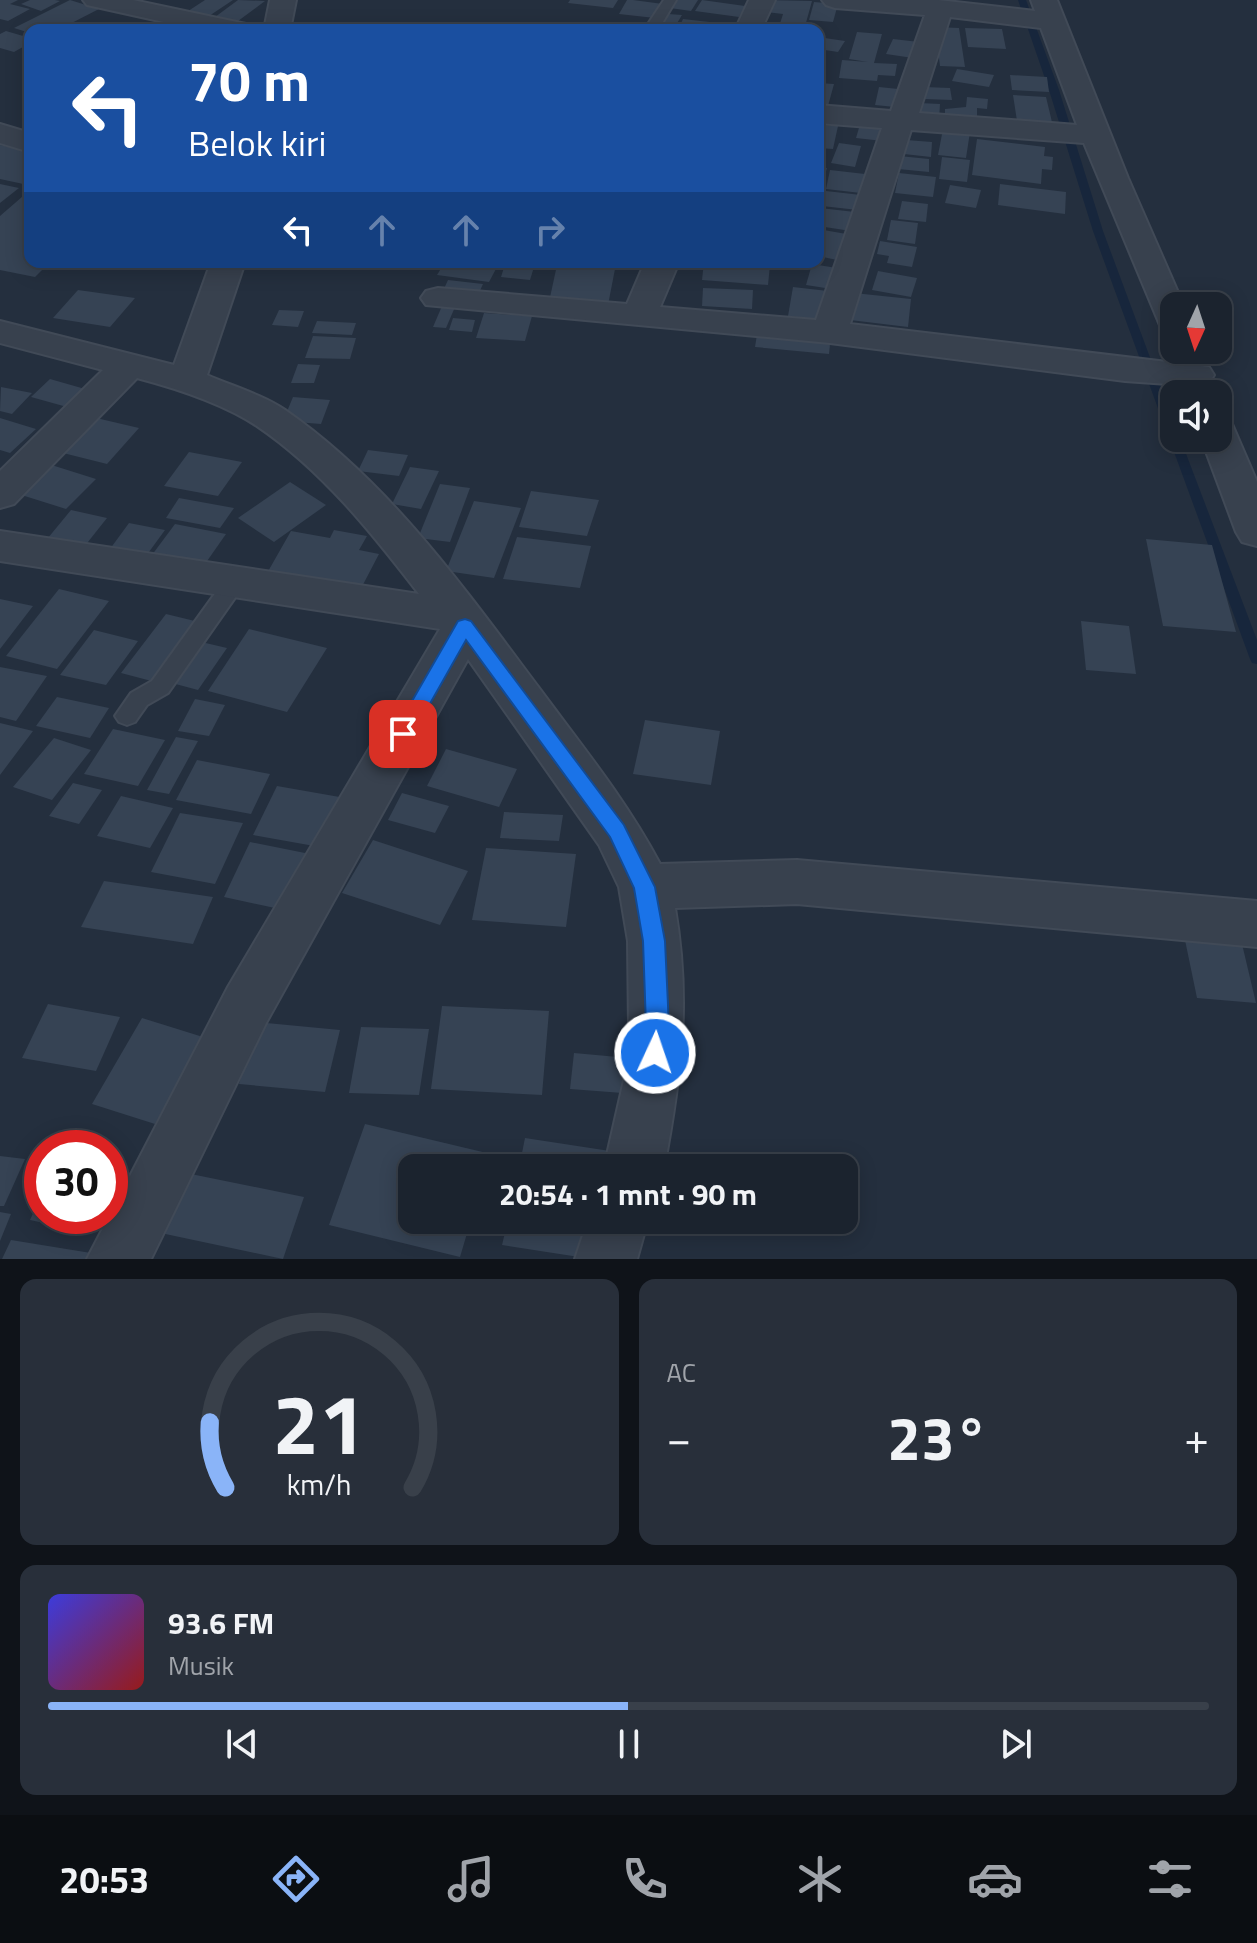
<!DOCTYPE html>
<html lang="id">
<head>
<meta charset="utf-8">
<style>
  body { margin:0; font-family:"Titillium Web",sans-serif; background:#282f3a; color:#f1f3f6; height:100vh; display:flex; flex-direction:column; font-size:30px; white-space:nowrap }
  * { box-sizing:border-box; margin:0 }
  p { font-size:26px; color:#a0a4aa }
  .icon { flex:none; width:44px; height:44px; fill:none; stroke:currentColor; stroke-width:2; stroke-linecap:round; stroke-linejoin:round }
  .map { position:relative; height:1259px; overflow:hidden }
  .drawer { display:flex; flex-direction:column; gap:20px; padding:20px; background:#0f1319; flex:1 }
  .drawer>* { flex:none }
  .banner { position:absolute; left:24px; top:24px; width:800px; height:244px; border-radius:16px; box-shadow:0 4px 20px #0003,0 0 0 2px #39404a; background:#1a4fa0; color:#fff; overflow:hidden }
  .needle { width:52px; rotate:183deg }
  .controls { position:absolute; left:1160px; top:292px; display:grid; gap:16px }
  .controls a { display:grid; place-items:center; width:72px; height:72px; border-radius:16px; background:#1b232e; box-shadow:0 4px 20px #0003,0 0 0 2px #39404a; font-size:40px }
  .speed { position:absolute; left:24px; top:1130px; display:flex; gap:16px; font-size:40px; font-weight:700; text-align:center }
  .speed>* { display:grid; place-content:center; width:104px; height:104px; border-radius:50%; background:#1b232e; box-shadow:0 4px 20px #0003,0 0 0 2px #39404a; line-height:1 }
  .speed .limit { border:12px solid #d22; background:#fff; color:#111 }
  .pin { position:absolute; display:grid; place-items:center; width:68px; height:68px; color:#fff; margin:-34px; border-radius:16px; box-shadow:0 4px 12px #0006 }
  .me { position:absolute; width:88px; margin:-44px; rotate:3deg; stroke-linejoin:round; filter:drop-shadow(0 0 6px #0008) }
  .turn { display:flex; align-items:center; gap:28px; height:168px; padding:0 32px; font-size:36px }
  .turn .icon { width:104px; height:104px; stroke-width:2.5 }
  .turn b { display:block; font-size:56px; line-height:68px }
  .lanes { display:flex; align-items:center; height:76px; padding:0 32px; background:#0003; justify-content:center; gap:40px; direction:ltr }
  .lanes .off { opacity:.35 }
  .big { font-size:60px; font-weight:700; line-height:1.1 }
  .drawer .tile { flex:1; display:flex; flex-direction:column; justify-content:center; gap:12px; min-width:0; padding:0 28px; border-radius:16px; background:#282f3a }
  .drawer .dial { align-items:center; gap:0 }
  .dial svg { height:208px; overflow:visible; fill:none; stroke:#39404a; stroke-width:7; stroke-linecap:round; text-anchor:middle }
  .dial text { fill:#f1f3f6; stroke:none }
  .song { display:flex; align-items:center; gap:24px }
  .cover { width:96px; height:96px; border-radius:12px; background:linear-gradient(135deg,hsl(240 70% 55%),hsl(0 70% 35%)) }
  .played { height:8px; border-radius:4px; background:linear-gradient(90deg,#8ab4f8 50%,#39404a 50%) }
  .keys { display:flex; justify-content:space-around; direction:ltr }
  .heat { display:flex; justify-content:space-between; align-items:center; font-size:44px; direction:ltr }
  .drawer .tiles { flex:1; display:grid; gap:20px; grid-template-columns:1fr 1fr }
  .tile:last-child { grid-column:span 2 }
  .trip { position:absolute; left:398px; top:1154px; width:460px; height:80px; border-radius:16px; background:#1b232e; box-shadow:0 4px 20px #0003,0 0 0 2px #39404a; font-weight:700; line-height:80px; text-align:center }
  .tabs { display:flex; height:128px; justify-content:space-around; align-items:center; background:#0b0e12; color:#a0a4aa }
  .tabs .icon { width:56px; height:56px }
  .tabs .active { color:#8ab4f8 }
  .tabs b { font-size:36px; color:#f1f3f6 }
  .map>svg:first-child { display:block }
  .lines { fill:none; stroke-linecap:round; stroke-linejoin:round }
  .stream { fill:#17263c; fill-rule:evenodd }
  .building { fill:#364354 }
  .lane-casing { stroke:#414a57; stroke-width:4 }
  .street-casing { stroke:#414a57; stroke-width:4 }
  .lane { fill:#38414e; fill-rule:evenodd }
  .street { fill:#38414e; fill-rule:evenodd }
  .route { fill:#1a73e8; stroke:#114b97; stroke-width:2 }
</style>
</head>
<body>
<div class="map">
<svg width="1257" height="1259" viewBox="0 0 1257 1259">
  <rect width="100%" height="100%" fill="#242f3e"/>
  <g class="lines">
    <path class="stream" d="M1018,0H1026L1059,90L1103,231L1174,422V438H1180L1257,640V664L1252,663L1250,659L1093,231L1049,90Z"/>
  </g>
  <g class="building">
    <path d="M0,0H18L10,4L30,9L8,21L0,19Z"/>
    <path d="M30,0H55L60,1L41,11L21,4Z"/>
    <path d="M70,0L99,9L58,30H30V33L14,28Z"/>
    <path d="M205,0H233L200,22L179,17Z"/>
    <path d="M238,0L265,1L234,24L211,20Z"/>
    <path d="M570,0H618L613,8L568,3Z"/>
    <path d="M627,0H633L663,4L655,18L619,14Z"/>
    <path d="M675,0H698L691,11L670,8Z"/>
    <path d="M702,0L745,6L739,17L695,11Z"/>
    <path d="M763,0L812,1L804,30H778L783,14L759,11Z"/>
    <path d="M814,2L838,4L833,22L809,20Z"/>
    <path d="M668,14L682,15L673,30H657Z"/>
    <path d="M683,19L727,24L724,30H678Z"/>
    <path d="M584,22L607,24L604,30H578Z"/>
    <path d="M614,23L649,27L648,30H609Z"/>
    <path d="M935,27L959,28L965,67L940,66Z"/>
    <path d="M965,28L1002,29L1006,49L968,47Z"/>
    <path d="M6,31L30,38V43L14,52L0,48V34Z"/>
    <path d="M857,32L882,34L874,63L897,64L895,76L878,75L877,81L839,78L842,60L868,62L849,59Z"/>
    <path d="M818,37L845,41L838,52L818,49Z"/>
    <path d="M893,39L919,42L913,58L886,54Z"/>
    <path d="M957,69L994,75L989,87L952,81Z"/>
    <path d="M1010,75L1047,77L1049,92L1012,90Z"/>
    <path d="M818,83L834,84L828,106L818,105Z"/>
    <path d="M879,87L908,90L905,108L875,105Z"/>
    <path d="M924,87L950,88L952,100L925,99Z"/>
    <path d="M1013,95L1046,97L1052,122L1017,121Z"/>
    <path d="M967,97L988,99L987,109L977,108V120L945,117V109L966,107Z"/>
    <path d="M919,103L940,104L939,121L919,120Z"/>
    <path d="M861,121L887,125L883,141L856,138Z"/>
    <path d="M818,125L838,126L833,149L818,148Z"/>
    <path d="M943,129L970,132L966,158L938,155Z"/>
    <path d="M977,139L1045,147L1044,156L1053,157L1052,170L1042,169L1041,184L972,175Z"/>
    <path d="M906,140L932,142L931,157L904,154Z"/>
    <path d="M839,143L861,146L855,167L831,163Z"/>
    <path d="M0,145L30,151L28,185L0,179Z"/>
    <path d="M899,156L929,159V172L898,169Z"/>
    <path d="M942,157L970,160L967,182L939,179Z"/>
    <path d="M818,167L827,168L819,196H818Z"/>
    <path d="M830,170L865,174L861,193L826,189Z"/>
    <path d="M899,173L936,177L933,197L895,193Z"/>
    <path d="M0,184L19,188L0,203Z"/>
    <path d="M1000,184L1066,192L1065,214L998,205Z"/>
    <path d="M950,185L981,190L976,208L945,203Z"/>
    <path d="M30,190V262H50L35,277L0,270V216Z"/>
    <path d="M826,191L861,195L858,210L822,206Z"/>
    <path d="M902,201L928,204L926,222L898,219Z"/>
    <path d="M820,208L855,212L851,231L818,226Z"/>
    <path d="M891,220L918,223L915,244L887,240Z"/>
    <path d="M818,229L852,235L842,261L818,256Z"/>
    <path d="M880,241L917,247L912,267L887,263L889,256L877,254Z"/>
    <path d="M445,262H457L497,267L489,282L437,275Z"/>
    <path d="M704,262L770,265L768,285L702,280Z"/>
    <path d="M505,264L534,267L530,280L501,277Z"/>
    <path d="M812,264L843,269L838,290L806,285Z"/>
    <path d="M557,265L615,269L608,305L549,302Z"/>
    <path d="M878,271L917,278L911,297L872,290Z"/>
    <path d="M448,280L483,284L478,295L443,291Z"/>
    <path d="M793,287L828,291L824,320L788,316Z"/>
    <path d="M703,288L753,290L752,309L702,306Z"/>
    <path d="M78,290L135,298L110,327L53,318Z"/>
    <path d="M854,293L911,299L908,327L850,320Z"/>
    <path d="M442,306L455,307L446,328L433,327Z"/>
    <path d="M279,310L304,311L298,327L272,325Z"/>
    <path d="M484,313L532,316L525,341L476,338Z"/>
    <path d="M453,318L475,320L472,332L449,330Z"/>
    <path d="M317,321L356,323L352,335L312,333Z"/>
    <path d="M758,328L831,335L829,354L755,347Z"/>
    <path d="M313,336L356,338L350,359L305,358Z"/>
    <path d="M298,364L320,365L314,383H291Z"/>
    <path d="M50,379L85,389L67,407L31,397Z"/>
    <path d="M1,387L32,393L12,414L0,411Z"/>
    <path d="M293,397L330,400L321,424L283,421Z"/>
    <path d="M92,417L139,428L107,464L59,452Z"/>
    <path d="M0,418L36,429L10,453L0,450Z"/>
    <path d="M368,450L408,455L399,476L358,471Z"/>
    <path d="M189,452L242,462L218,496L164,486Z"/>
    <path d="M42,462L96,479L66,509L12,492Z"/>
    <path d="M410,467L439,471L421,509L392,504Z"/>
    <path d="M290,482L326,505L274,542L238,518Z"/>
    <path d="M440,484L470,488L450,542L418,538Z"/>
    <path d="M531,491L599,500L587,536L519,527Z"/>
    <path d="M179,498L234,508L220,528L166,518Z"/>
    <path d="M474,501L521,508L494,578L446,571Z"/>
    <path d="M71,510L107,518L80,552L43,544Z"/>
    <path d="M129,523L165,530L146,556L110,549Z"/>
    <path d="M175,524L226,534L198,574L146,563Z"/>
    <path d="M334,530L367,536L359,550L379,554L356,598L262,582L291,531L330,538Z"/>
    <path d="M517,537L591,546L580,588L503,579Z"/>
    <path d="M1146,539L1212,545L1236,632L1163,626Z"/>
    <path d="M59,589L109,601L57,669L6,656Z"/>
    <path d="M0,599L33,606L0,649Z"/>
    <path d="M166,614L203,623L159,683L121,673Z"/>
    <path d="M1081,621L1129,626L1136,674L1086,670Z"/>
    <path d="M249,629L327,648L287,712L208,691Z"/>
    <path d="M94,630L138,641L106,685L60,675Z"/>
    <path d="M197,641L227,648L198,690L168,682Z"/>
    <path d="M0,667L47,676L16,721L0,717Z"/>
    <path d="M57,697L109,708L90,738L36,726Z"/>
    <path d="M195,699L225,705L209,736L178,731Z"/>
    <path d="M645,720L720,731L711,785L633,774Z"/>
    <path d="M0,723L33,731L0,775Z"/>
    <path d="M113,729L165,740L138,786L84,774Z"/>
    <path d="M176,737L198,741L169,794L147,790Z"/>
    <path d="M54,738L91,750L52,800L13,787Z"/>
    <path d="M446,749L517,769L499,807L427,786Z"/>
    <path d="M197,760L270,774L251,814L176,800Z"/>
    <path d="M73,783L102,790L79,824L49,816Z"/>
    <path d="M277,786L351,799L331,849L253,835Z"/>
    <path d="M402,793L449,806L435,833L388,820Z"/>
    <path d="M121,796L173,808L150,848L97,836Z"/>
    <path d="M504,812L563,815L559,841L500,838Z"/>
    <path d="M180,813L243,823L215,884L151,872Z"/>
    <path d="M373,840L468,871L440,925L342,893Z"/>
    <path d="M250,842L315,855L289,911L224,897Z"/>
    <path d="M486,848L576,854L566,927L472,920Z"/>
    <path d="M104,881L213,897L193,944L81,927Z"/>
    <path d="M1185,940L1242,944L1256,1003L1197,998Z"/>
    <path d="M48,1004L120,1017L96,1071L22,1058Z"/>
    <path d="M442,1006L549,1011L542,1095L431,1089Z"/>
    <path d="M142,1018L203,1037L155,1124L92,1104Z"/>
    <path d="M256,1022L340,1030L325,1092L239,1084Z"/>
    <path d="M361,1027L429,1029L419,1095L349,1093Z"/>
    <path d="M574,1053L640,1059L636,1094L570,1089Z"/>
    <path d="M365,1124L491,1154L487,1168H412V1220H471L460,1257L329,1225Z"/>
    <path d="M525,1138L610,1151L607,1168H519Z"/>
    <path d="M0,1156L25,1159L4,1206H0Z"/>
    <path d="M181,1172L304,1197L283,1259L156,1232Z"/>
    <path d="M42,1194V1216H87L81,1231L30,1220Z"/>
    <path d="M0,1212L11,1214L0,1241Z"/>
    <path d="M508,1220H599L592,1259L502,1245Z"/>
    <path d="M11,1240L91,1253L89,1259H2Z"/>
  </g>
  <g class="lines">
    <defs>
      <g id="lane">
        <path d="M664,0H676L658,30H644Z"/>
        <path d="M235,574L243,577L246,582L168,693L147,705L135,722L127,725L119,722L115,716L131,693L152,681L227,577Z"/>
      </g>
      <g id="street">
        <path d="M83,0H133L246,24L250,30H200L87,5Z"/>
        <path d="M270,0H296L290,30H264Z"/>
        <path d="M749,0H775L761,30H735Z"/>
        <path d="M822,0H938L1035,11L1031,0H1057L1128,178L1184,306H1174V334L1162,330L1084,143L911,130L850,324L1209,367L1214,375L1209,383L1196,386L1125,381L830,343L426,305L421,298L426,291L438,288L627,304L645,262H679L660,307L816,320L882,128L818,123V105L891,111L925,15L835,8L826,5ZM950,17L1041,28L1077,125L919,113Z"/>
        <path d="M0,124L30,133V152L0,143Z"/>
        <path d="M211,262H245L207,375C232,386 263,395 285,410C389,482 464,588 539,688C582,746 626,800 660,864L797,860L1257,901V947L797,904L675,908C691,1001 681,1077 664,1168H604L624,1080L629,1026L628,941L619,887L599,845L468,659L266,1023L151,1259H87L228,987L440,629L0,561V531L419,594C372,533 322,470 257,426C224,404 175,388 137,378L14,504L0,508V471L103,370L0,343V321L174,365Z"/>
        <path d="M1218,421L1232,424L1257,482V546L1242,542L1236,532L1201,438H1218Z"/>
        <path d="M588,1220H648L637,1259H575Z"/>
      </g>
    </defs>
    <use href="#lane" class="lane-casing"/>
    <use href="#street" class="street-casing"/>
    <use href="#lane" class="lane"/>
    <use href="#street" class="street"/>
  </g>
  <path class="route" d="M465,619L471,621L624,825L655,887L665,941L669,1026L663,1061L655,1064L646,1061L643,1053L646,1026L643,941L634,888L610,837L466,640L410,739H396L393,734L458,621Z"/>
</svg>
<div class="controls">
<a><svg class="needle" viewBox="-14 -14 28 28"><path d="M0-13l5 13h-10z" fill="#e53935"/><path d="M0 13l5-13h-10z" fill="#a0a4aa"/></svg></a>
<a><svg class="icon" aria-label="sound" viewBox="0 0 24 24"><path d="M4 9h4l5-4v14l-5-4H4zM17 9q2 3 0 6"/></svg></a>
</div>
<div class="speed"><div class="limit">30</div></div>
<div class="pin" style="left:403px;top:734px;background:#d93025"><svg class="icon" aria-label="arrive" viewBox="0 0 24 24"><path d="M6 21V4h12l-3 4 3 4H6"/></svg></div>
<svg class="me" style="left:655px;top:1053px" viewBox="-20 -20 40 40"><circle r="17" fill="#1a73e8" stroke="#fff" stroke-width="3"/><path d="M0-11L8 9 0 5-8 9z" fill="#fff"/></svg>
<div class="trip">20:54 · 1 mnt · 90 m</div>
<div class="banner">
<div class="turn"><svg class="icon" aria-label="left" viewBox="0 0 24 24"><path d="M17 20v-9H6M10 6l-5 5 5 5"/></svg><div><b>70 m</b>Belok kiri</div></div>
<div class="lanes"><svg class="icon" aria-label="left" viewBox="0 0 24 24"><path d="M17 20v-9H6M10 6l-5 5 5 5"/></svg><svg class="icon off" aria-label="ahead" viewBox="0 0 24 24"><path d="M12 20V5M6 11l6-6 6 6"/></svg><svg class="icon off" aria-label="ahead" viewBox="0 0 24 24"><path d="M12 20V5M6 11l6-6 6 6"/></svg><svg class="icon off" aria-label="right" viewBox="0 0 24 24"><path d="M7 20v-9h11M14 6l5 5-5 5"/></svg></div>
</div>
</div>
<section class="drawer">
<div class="tiles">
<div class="tile dial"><svg viewBox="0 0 100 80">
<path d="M14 69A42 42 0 1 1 86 69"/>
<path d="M14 69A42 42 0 0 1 8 44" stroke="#8ab4f8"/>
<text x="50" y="56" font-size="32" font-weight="700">21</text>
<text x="50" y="72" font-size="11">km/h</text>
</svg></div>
<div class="tile"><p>AC</p>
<div class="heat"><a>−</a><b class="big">23°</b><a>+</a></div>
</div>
<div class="tile">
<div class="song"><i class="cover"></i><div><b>93.6 FM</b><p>Musik</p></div></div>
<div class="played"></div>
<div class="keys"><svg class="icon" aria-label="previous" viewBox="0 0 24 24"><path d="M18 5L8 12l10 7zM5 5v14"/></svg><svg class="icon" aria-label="pause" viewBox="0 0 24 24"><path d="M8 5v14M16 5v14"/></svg><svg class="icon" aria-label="next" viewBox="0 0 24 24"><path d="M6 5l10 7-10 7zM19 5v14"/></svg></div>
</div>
</div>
</section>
<nav class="tabs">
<b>20:53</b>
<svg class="icon active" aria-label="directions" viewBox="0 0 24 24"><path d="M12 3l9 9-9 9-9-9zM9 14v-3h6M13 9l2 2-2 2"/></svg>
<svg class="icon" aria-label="music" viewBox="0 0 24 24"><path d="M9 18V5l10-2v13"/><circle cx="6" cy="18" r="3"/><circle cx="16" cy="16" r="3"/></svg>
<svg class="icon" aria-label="phone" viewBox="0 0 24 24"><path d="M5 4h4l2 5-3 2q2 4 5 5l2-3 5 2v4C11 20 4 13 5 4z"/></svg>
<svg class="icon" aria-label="climate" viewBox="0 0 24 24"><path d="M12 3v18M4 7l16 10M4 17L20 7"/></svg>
<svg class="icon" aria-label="car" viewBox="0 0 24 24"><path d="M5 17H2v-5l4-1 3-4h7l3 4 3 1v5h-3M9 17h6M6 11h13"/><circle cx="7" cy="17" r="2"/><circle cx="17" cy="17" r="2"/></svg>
<svg class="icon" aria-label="filters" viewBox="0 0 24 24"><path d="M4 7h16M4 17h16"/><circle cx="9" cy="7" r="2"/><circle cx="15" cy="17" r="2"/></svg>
</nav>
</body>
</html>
